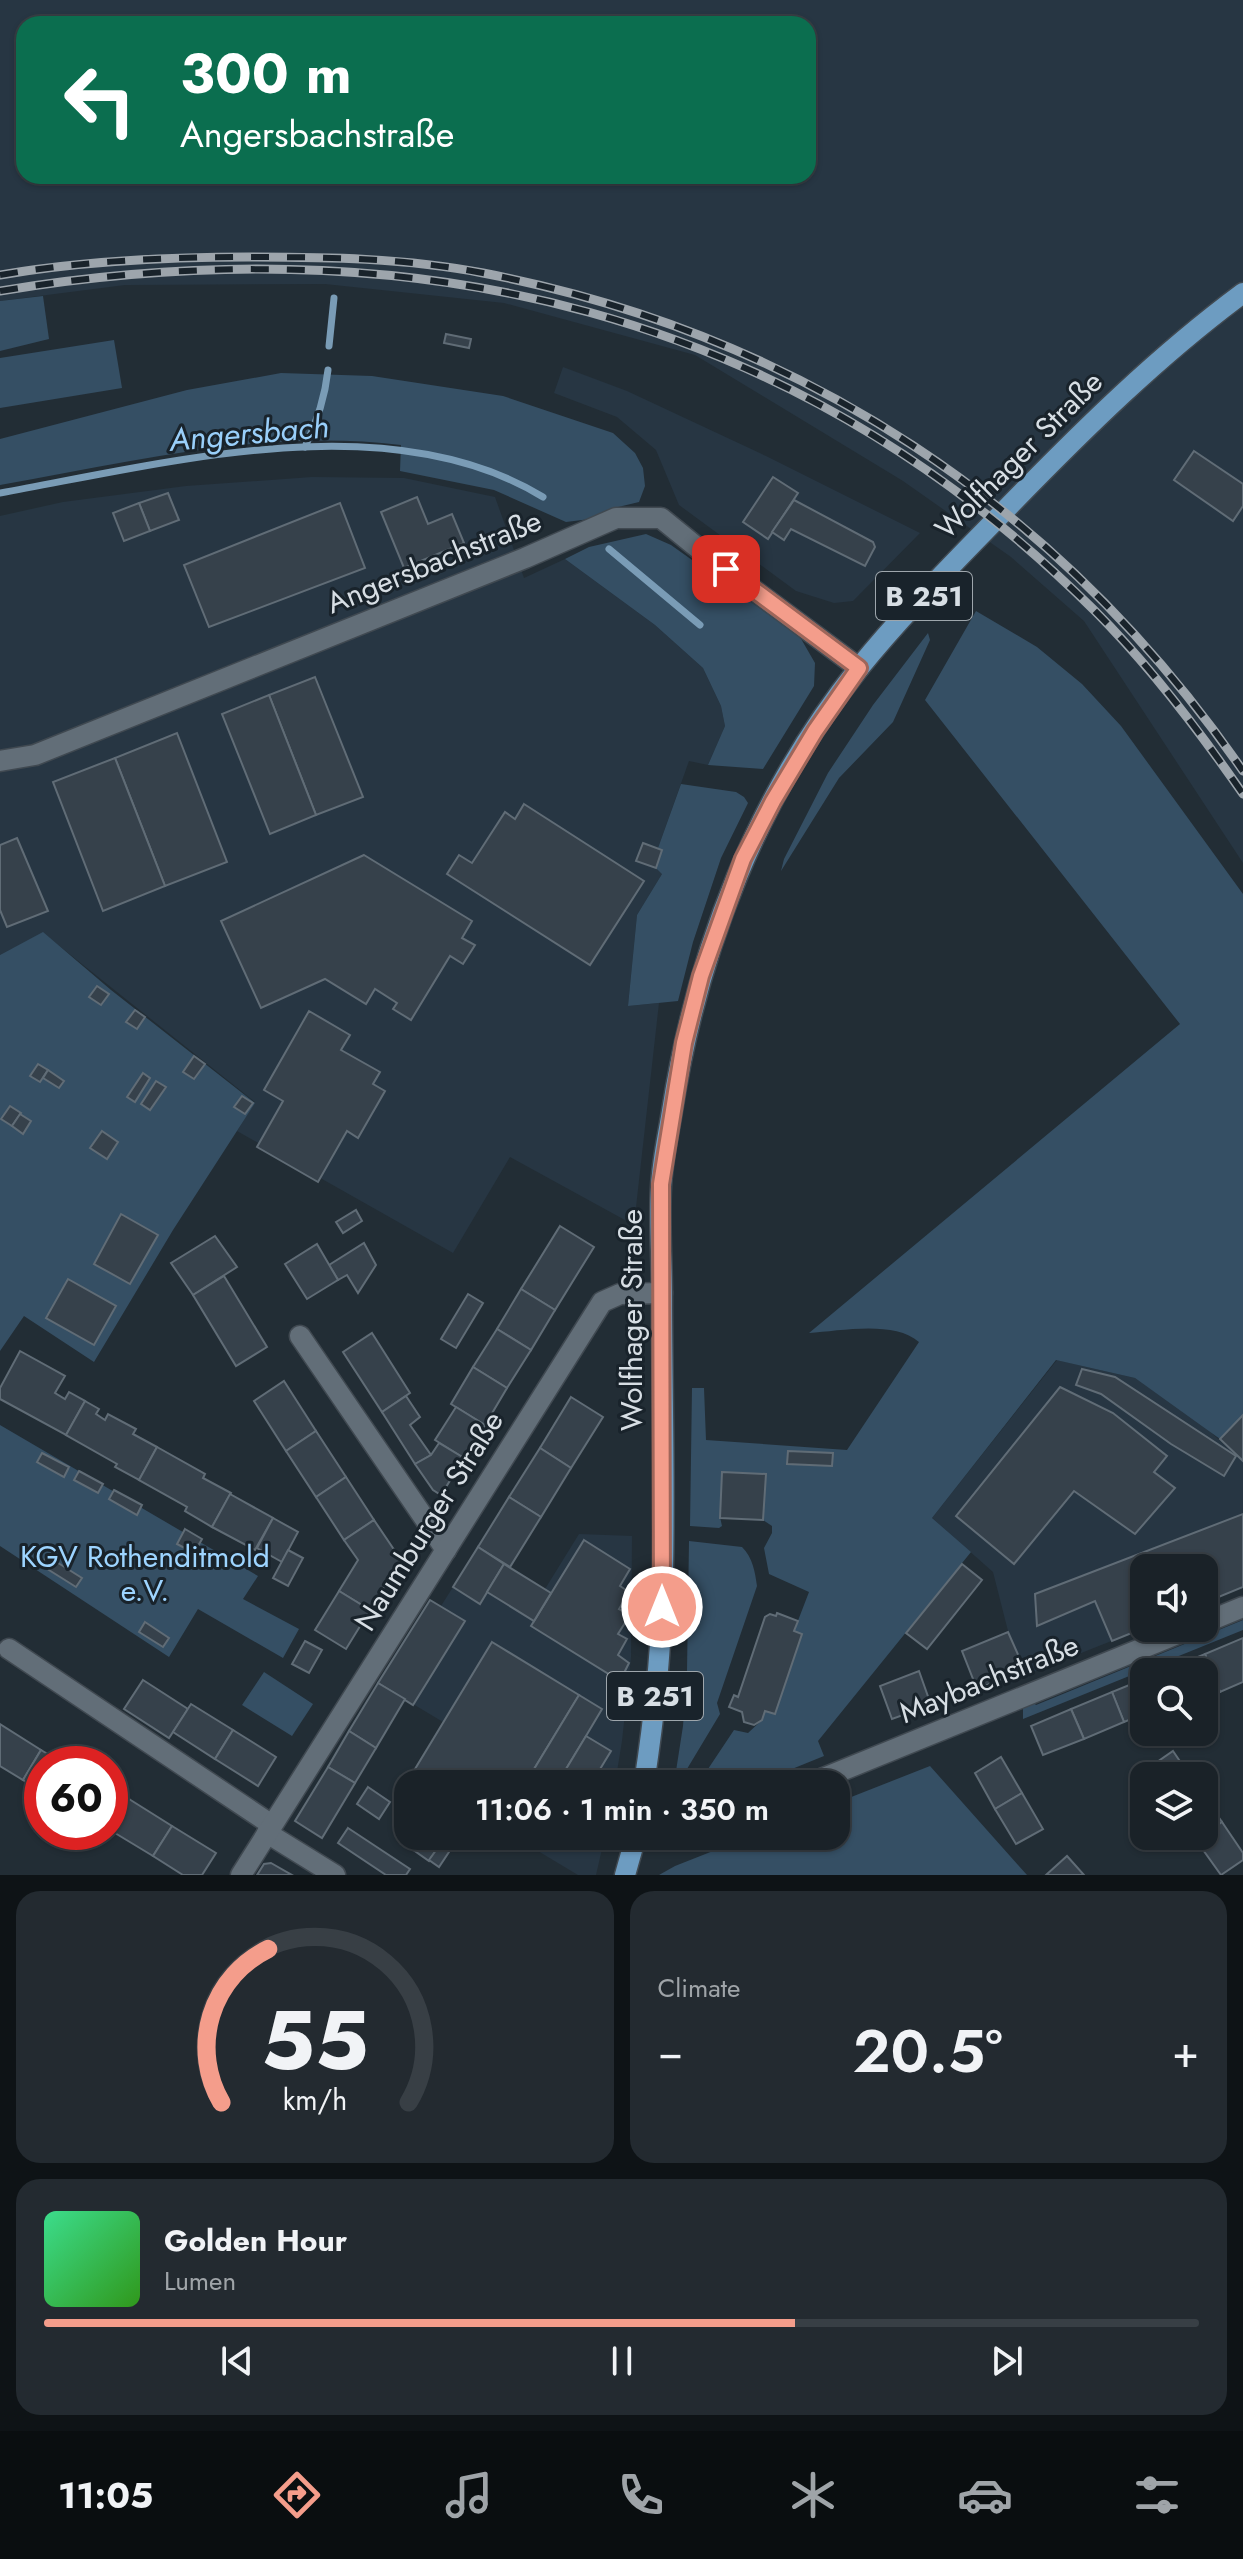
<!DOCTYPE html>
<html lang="en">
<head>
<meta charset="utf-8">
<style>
  body { margin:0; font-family:Jost,sans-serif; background:#232a30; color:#f1f3f6; height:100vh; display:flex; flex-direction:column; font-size:30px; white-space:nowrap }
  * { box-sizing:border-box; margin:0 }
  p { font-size:26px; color:#9fa4a8 }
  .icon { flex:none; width:44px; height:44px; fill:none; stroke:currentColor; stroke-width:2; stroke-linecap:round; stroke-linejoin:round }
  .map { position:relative; height:1875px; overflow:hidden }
  .panel { display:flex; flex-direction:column; gap:16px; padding:16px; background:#0e1316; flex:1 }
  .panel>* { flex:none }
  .banner { position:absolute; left:16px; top:16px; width:800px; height:168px; border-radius:24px; box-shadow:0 2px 6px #0004,0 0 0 2px #383f45; background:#0b6e4f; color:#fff; overflow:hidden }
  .tools { position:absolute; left:1130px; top:1554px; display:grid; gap:16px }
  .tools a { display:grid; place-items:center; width:88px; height:88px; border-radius:16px; background:#1a2228; box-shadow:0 2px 6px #0004,0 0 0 2px #383f45; font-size:40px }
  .speed { position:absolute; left:24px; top:1746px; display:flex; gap:16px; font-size:40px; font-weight:700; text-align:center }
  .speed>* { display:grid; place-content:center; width:104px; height:104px; border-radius:50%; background:#1a2228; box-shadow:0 2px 6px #0004,0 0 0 2px #383f45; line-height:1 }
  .speed .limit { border:12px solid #d22; background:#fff; color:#111 }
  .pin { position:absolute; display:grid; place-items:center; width:68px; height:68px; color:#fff; margin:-34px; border-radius:16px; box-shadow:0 4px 12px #0006 }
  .me { position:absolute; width:88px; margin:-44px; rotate:0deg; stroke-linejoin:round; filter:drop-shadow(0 0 6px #0008) }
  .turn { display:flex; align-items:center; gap:28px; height:168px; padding:0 32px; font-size:36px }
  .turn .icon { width:104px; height:104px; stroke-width:2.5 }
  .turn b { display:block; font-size:56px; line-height:68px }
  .big { font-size:60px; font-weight:600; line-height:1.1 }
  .panel .card { flex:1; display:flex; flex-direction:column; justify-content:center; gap:12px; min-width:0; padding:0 28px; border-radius:24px; background:#232a30 }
  .panel .dial { align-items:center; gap:0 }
  .dial svg { height:208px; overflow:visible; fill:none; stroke:#383f45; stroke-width:7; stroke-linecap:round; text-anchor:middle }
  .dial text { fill:#f1f3f6; stroke:none }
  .song { display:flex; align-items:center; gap:24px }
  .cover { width:96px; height:96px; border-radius:12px; background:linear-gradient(135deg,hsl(150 70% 55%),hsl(110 70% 35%)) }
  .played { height:8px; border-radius:4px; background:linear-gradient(90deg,#f49d8b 65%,#383f45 65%) }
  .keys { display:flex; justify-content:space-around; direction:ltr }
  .heat { display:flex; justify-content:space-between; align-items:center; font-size:44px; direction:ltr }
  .panel .tiles { flex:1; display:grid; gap:16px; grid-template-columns:1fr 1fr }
  .card:last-child { grid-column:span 2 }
  .trip { position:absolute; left:394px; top:1770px; width:456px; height:80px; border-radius:24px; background:#1a2228; box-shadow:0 2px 6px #0004,0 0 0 2px #383f45; font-weight:600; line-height:80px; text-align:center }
  .tab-bar { display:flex; height:128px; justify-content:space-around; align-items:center; background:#0a0e10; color:#9fa4a8 }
  .tab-bar .icon { width:56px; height:56px }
  .tab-bar .selected { color:#f49d8b }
  .tab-bar b { font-size:36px; color:#f1f3f6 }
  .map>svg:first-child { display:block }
  .built { fill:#273643; fill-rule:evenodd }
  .green { fill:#354f64 }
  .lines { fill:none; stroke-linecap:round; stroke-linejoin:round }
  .stream { stroke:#7a9cb6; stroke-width:7 }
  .building { fill:#36414b; stroke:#606c76; stroke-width:2 }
  .street-casing { stroke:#404951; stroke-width:23 }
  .primary-casing { stroke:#404951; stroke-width:23 }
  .street { stroke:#626e78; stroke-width:20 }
  .primary { stroke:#6d9cc1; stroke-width:20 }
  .rail-casing { stroke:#9da5ac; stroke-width:9 }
  .rail { stroke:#19232b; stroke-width:6; stroke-dasharray:18; stroke-linecap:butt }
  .route-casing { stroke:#9f665a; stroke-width:20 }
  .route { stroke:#f49d8b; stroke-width:14 }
  .labels { text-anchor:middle; stroke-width:6; stroke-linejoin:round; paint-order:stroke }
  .shield { fill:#19232b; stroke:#9ea6ac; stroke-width:2 }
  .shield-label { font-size:28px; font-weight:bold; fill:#d7dee4 }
  .street-label { font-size:30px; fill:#d7dee4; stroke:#19232b }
  .park-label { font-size:30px; fill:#9dd4ff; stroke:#19232b }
  .water-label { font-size:32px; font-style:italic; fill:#99cffa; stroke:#19232b }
</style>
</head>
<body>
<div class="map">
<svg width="1243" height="1875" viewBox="0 0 1243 1875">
  <rect width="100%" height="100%" fill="#222d35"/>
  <g class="built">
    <path d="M0,0H1243V863L1084,621L1011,557L903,481L695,355L504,303L325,284L125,285L0,301ZM24,24H808V176H24Z"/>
    <path d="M563,367L627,391L766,456L920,533L853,601L834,603L796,591L679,505L656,450L617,417L554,393Z"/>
    <path d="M312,477L404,478L495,497L524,578L565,559L655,625L703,668L721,706L725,726L708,765L689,761L658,848L662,850V874L637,915L628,1006L659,1003L634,1225L510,1157L453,1253L237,1131L255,1102L43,933L0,955V516L63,502L186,486Z"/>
    <path d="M1057,1360L1135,1378L1202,1424L1243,1462V1587L1204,1568H1144V1628L1026,1675L1008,1631L993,1572L932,1518Z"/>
    <path d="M579,1534L632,1536L631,1657L622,1741L615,1784H428L412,1774L443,1722L378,1683L430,1600L441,1606L453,1587L480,1604L504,1564L545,1589Z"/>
    <path d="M513,1836H605L596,1875H578Z"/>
  </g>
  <g class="green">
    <path d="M43,296L49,339L0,351V301Z"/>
    <path d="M114,340L122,388L0,408V358Z"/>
    <path d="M281,373L372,376L503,396L613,433L635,453L643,468L645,486L639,502L614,508L590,519L566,522L494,490L400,471L401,445C266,428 132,462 0,485V439L187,390Z"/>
    <path d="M646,534L671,545L800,637L815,663L814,686L763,769L708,765L725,726L721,706L703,668L655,625L565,559L589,547Z"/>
    <path d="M976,611L1037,647L1082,684L1121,726L1243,894V1415L1220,1439L1135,1378L1056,1360L932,1518L971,1552L818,1741L824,1756L755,1784H698L734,1730L748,1733L762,1720L765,1711L775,1713L802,1635L794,1631L809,1592L769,1574L764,1548L772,1533V1526L763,1520L766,1474L723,1472L720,1517L722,1526L719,1528L690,1526L692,1388H704L706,1440L847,1450L919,1342C894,1320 840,1331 809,1333L1180,1024L925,700Z"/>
    <path d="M928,633L930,640L893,722L839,778L781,871L784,859L828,773L873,705Z"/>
    <path d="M681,784L736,792L744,797L748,803L721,858L693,942L678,1001L628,1006L637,915L662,874L656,868L662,850L658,848Z"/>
    <path d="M43,932L111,990L255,1103L173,1230L94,1362L24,1316L0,1351V955Z"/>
    <path d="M0,1425L258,1576L243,1599L299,1629L283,1658L198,1609L169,1657L0,1546Z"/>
    <path d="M689,1541L742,1547C753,1558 755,1572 757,1586L717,1703L720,1714L678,1784H674L683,1726L687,1671Z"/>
    <path d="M1243,1620V1630L1023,1719V1705L1034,1703L1036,1705Z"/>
    <path d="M264,1672L313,1704L292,1736L242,1705Z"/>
    <path d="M930,1766L1027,1875H659L675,1866L751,1836H836V1803Z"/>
  </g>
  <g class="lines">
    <g class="stream">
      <path d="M329,346L334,298"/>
      <path d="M305,447C317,422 325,397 328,370"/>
      <path d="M0,493C167,463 389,403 543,497"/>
      <path d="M609,549L700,625"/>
    </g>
  </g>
  <g class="building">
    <path d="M446,334L471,339L469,348L444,343Z"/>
    <path d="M1194,451L1243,484V506L1233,521L1174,480Z"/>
    <path d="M773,477L798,493L768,539L743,522Z"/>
    <path d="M168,493L179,520L150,531L139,503Z"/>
    <path d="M417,497L428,524L452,514L464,543L404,568L381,512Z"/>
    <path d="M794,500L873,542L875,547L865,566L791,529L784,540L772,532Z"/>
    <path d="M139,503L150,531L124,541L113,513Z"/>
    <path d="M340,503L365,568L209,627L184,565Z"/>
    <path d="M315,677L363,797L316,815L269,695Z"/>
    <path d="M269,695L316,815L270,834L222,714Z"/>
    <path d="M177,733L227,862L165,886L115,758Z"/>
    <path d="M115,758L165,886L103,911L53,782Z"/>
    <path d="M524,804L644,881L590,965L447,874L459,855L472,863L505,812L515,819Z"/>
    <path d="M17,838L48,911L7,927L0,910V845Z"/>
    <path d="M643,843L662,850L656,868L636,861Z"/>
    <path d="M364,855L472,921L462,938L475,945L463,964L450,956L411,1020L393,1009L397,1003L375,989L366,1004L325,979L261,1008L221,921Z"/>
    <path d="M97,986L109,994L101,1005L89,997Z"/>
    <path d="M135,1010L145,1017L137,1029L126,1022Z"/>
    <path d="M309,1011L350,1035L341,1050L380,1072L373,1084L385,1091L358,1138L347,1131L318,1182L257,1147L283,1101L264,1090Z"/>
    <path d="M194,1056L205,1064L194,1079L183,1072Z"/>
    <path d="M38,1064L48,1070L40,1082L30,1076Z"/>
    <path d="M48,1070L64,1081L59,1088L43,1078Z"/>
    <path d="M143,1073L150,1078L135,1102L127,1097Z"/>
    <path d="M156,1081L166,1087L150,1110L141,1104Z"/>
    <path d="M242,1096L253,1103L245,1114L234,1107Z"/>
    <path d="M10,1106L21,1113L12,1126L1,1119Z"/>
    <path d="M20,1114L31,1121L23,1134L12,1126Z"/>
    <path d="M102,1131L118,1142L107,1159L90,1148Z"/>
    <path d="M356,1210L362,1221L343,1233L336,1222Z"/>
    <path d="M121,1214L158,1235L130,1284L94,1264Z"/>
    <path d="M560,1226L594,1247L555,1310L521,1289Z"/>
    <path d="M215,1236L237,1267L193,1295L171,1263Z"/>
    <path d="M364,1243L376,1265L358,1293L347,1275L338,1280L329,1265Z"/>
    <path d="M317,1244L338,1280L307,1299L285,1264Z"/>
    <path d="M224,1276L267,1347L236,1366L193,1295Z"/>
    <path d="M68,1279L116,1306L94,1345L46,1318Z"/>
    <path d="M521,1289L555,1310L531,1350L497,1329Z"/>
    <path d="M468,1294L483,1303L456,1348L441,1339Z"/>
    <path d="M497,1329L531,1350L507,1388L473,1367Z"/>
    <path d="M372,1333L410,1393L382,1412L343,1352Z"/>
    <path d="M20,1351L65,1376L55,1393L65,1399L69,1392L85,1401L66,1435L0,1399V1388Z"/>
    <path d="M473,1367L507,1388L485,1425L451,1404Z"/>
    <path d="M1082,1369L1115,1377L1236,1456L1224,1476L1171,1444L1101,1394L1076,1385Z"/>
    <path d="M284,1381L316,1431L286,1451L254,1401Z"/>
    <path d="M1060,1387L1113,1413L1167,1456L1154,1472L1175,1488L1135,1534L1074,1491L1014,1564L956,1516Z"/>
    <path d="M406,1396L420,1417L410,1425L431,1455L415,1464L382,1412Z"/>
    <path d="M571,1397L603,1417L571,1468L540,1448Z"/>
    <path d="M85,1401L99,1409L96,1414L105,1420L108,1414L136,1429L133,1434L157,1447L139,1480L115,1467L117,1464L66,1435Z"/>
    <path d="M456,1407L485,1425L464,1458L435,1440Z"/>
    <path d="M1243,1415V1461L1220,1439Z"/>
    <path d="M316,1431L346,1477L316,1497L286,1451Z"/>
    <path d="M439,1443L464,1458L441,1495L433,1490L415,1464L431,1455Z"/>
    <path d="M157,1447L205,1474L203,1478L231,1493L212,1527L185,1511L187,1507L139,1480Z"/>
    <path d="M540,1448L571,1468L541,1517L509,1497Z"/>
    <path d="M788,1451L833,1453L832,1466L787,1464Z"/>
    <path d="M42,1453L69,1467L64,1477L37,1462Z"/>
    <path d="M79,1471L103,1484L98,1493L74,1480Z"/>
    <path d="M722,1472L766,1474L763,1520L720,1518Z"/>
    <path d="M346,1477L374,1520L344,1540L316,1497Z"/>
    <path d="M114,1490L142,1505L137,1515L109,1499Z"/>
    <path d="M230,1494L273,1518L255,1550L212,1527Z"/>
    <path d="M509,1497L541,1517L510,1567L478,1547Z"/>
    <path d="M1243,1514V1587L1204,1603V1568H1144V1628L1112,1641L1095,1601L1037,1626L1035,1594Z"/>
    <path d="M273,1518L298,1532L282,1562L257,1548Z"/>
    <path d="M374,1520L401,1560L370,1610L339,1591L358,1560L344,1540Z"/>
    <path d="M185,1529L202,1539L194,1553L177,1544Z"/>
    <path d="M584,1540L630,1569L620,1586L629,1592L619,1609L630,1615L618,1634L627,1639L618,1655L629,1663L620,1681L531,1626Z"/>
    <path d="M478,1547L504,1564L480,1604L453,1587Z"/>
    <path d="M288,1550L303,1558L288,1586L273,1578Z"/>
    <path d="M47,1556L82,1578L76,1587L41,1565Z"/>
    <path d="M504,1564L551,1593L534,1621L487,1592Z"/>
    <path d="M962,1564L982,1580L927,1649L906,1633Z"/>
    <path d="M339,1591L370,1610L346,1649L315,1630Z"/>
    <path d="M430,1600L465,1621L413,1705L378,1683Z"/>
    <path d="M777,1613L798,1621L794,1631L802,1634L775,1714L765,1711L762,1720L754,1725L744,1722L742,1712L729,1707L734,1695L738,1697L765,1617L770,1614L776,1616Z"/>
    <path d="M145,1622L169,1638L163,1647L139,1632Z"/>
    <path d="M1008,1632L1020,1659L1016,1661L1020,1672L977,1689L962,1651Z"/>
    <path d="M1243,1638V1682L1220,1692L1205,1654Z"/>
    <path d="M305,1641L322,1650L309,1673L292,1664Z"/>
    <path d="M492,1642L579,1695L525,1784H428L412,1774Z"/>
    <path d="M1205,1654L1220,1692L1204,1698V1672H1161Z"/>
    <path d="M919,1671L931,1705L892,1719L880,1686Z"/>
    <path d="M1144,1679V1714L1124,1722L1112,1692Z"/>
    <path d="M143,1680L188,1709L169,1738L124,1709Z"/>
    <path d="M378,1683L405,1699L376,1748L349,1731Z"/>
    <path d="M1112,1692L1124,1722L1084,1739L1071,1709Z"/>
    <path d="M579,1695L602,1709L586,1736L557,1784H525Z"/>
    <path d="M191,1704L233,1730L215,1759L173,1732Z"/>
    <path d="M1071,1709L1084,1739L1043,1755L1031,1726Z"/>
    <path d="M0,1724L41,1750L23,1780L0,1766Z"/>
    <path d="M233,1730L276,1757L258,1786L215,1759Z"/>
    <path d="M349,1731L376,1748L355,1783L328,1767Z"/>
    <path d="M586,1736L611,1751L591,1784H557Z"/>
    <path d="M41,1750L64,1764H42V1792L23,1780Z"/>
    <path d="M1173,1751L1190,1776H1152L1147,1769Z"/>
    <path d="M1001,1757L1022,1793L995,1809L975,1773Z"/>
    <path d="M328,1767L355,1783L322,1838L295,1821Z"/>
    <path d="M110,1787L129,1799L110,1830Z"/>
    <path d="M368,1787L390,1802L379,1819L357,1804Z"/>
    <path d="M1022,1793L1043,1829L1016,1844L995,1809Z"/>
    <path d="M1204,1796L1222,1822L1204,1835Z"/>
    <path d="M129,1799L172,1826L153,1856L110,1830Z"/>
    <path d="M1222,1822L1243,1853V1860L1221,1875L1196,1840Z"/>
    <path d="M172,1826L216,1853L202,1875H183L153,1856Z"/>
    <path d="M348,1828L410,1869L406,1875H386L338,1843Z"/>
    <path d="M408,1833V1836L445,1837L429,1861L402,1842Z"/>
    <path d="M442,1842L451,1849L439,1867L429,1860Z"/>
    <path d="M1067,1856L1084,1875H1046Z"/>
    <path d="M271,1863L292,1875H257L264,1864Z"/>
  </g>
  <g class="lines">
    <defs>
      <g id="street">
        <path d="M0,761L35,755L525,558L616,518H661L704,553L859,668"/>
        <path d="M300,1336L446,1550"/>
        <path d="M1204,1623L1243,1607"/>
        <path d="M9,1649L272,1825"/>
        <path d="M809,1784L1192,1628"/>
        <path d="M267,1833L335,1875"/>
        <path d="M652,1836L666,1840L677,1836"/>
        <path d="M241,1875L602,1302L620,1294L662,1293"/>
      </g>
      <g id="primary">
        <path d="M644,1784C653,1725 660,1665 662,1606C666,1504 662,1401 662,1298C662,1262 659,1224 661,1187C662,1162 668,1136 672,1111C697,951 757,796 859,668C905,611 959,558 1010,505C1083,430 1158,356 1243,293"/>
        <path d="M625,1875L636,1836"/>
      </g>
    </defs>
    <use href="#street" class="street-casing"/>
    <use href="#primary" class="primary-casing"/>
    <use href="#street" class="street"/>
    <use href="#primary" class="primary"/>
    <defs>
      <g id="rail">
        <path d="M0,275C82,261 165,257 248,257C326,257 406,258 483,273C799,334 1060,506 1243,771"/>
        <path d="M0,291C414,223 792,309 1095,611C1150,666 1198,729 1243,794"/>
      </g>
    </defs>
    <use href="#rail" class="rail-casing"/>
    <use href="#rail" class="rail"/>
  </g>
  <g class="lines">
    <defs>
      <path id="route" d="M662,1607L661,1184L684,1043L701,976L743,859L773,801L815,731L859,668L726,569"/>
    </defs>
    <use href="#route" class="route-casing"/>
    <use href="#route" class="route"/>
  </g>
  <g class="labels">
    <g class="shield">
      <rect x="876" y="572" width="96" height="48" rx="6"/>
      <rect x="607" y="1672" width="96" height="48" rx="6"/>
    </g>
    <g class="shield-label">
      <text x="924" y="606">B 251</text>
      <text x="655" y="1706">B 251</text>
    </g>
    <g class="street-label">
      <text transform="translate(1019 455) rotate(-45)" y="10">Wolfhager Straße</text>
      <text transform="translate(434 562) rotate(-22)" y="10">Angersbachstraße</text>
      <text transform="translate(632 1320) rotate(-90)" y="10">Wolfhager Straße</text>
      <text transform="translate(429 1521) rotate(-58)" y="10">Naumburger Straße</text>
      <text transform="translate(989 1679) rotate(-22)" y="10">Maybachstraße</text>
    </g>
    <g class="park-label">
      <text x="145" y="1567">KGV Rothenditmold<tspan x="145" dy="34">e.V.</tspan></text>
    </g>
    <g class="water-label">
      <text transform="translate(249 433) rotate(-5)" y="11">Angersbach</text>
    </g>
  </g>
</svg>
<div class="tools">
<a><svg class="icon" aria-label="sound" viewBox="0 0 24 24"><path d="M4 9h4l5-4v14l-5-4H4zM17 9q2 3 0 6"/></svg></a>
<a><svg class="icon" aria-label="search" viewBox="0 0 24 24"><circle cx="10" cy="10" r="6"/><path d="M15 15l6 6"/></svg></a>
<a><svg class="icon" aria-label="layers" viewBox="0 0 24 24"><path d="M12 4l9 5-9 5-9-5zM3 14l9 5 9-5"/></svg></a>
</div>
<div class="speed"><div class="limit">60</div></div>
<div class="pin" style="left:726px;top:569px;background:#d93025"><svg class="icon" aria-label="arrive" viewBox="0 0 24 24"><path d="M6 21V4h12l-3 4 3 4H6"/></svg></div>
<svg class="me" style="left:662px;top:1607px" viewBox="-20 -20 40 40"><circle r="17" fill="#f49d8b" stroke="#fff" stroke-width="3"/><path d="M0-11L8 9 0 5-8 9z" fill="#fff"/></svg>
<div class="trip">11:06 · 1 min · 350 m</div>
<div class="banner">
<div class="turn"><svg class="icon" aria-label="left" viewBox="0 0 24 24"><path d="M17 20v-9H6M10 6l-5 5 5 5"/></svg><div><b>300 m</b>Angersbachstraße</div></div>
</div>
</div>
<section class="panel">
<div class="tiles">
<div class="card dial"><svg viewBox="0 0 100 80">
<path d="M14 69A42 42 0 1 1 86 69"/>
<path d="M14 69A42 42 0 0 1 32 10" stroke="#f49d8b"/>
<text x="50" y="56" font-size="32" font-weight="700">55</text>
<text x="50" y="72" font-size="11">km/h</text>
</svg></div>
<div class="card"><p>Climate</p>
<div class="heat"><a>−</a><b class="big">20.5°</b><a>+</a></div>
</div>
<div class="card">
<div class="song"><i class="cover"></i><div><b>Golden Hour</b><p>Lumen</p></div></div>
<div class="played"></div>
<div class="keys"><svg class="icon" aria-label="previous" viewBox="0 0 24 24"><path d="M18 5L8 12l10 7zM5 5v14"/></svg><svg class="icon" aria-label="pause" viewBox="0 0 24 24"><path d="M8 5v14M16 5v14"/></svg><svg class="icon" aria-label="next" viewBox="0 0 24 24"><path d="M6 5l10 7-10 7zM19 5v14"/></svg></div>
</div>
</div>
</section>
<nav class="tab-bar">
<b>11:05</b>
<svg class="icon selected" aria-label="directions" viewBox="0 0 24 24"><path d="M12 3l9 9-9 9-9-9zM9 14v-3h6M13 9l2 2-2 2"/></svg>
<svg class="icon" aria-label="music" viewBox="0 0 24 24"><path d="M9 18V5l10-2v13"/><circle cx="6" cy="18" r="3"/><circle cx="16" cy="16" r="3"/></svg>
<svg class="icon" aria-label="phone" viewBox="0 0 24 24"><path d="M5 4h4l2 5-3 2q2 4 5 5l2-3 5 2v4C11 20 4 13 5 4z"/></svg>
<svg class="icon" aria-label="climate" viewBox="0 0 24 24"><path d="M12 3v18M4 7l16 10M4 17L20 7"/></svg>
<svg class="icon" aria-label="car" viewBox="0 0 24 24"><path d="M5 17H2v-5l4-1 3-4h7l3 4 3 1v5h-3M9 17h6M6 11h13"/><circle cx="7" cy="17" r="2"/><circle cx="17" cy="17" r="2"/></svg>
<svg class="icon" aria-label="filters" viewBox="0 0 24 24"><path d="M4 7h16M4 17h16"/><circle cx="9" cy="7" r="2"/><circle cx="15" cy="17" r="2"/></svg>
</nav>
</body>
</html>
